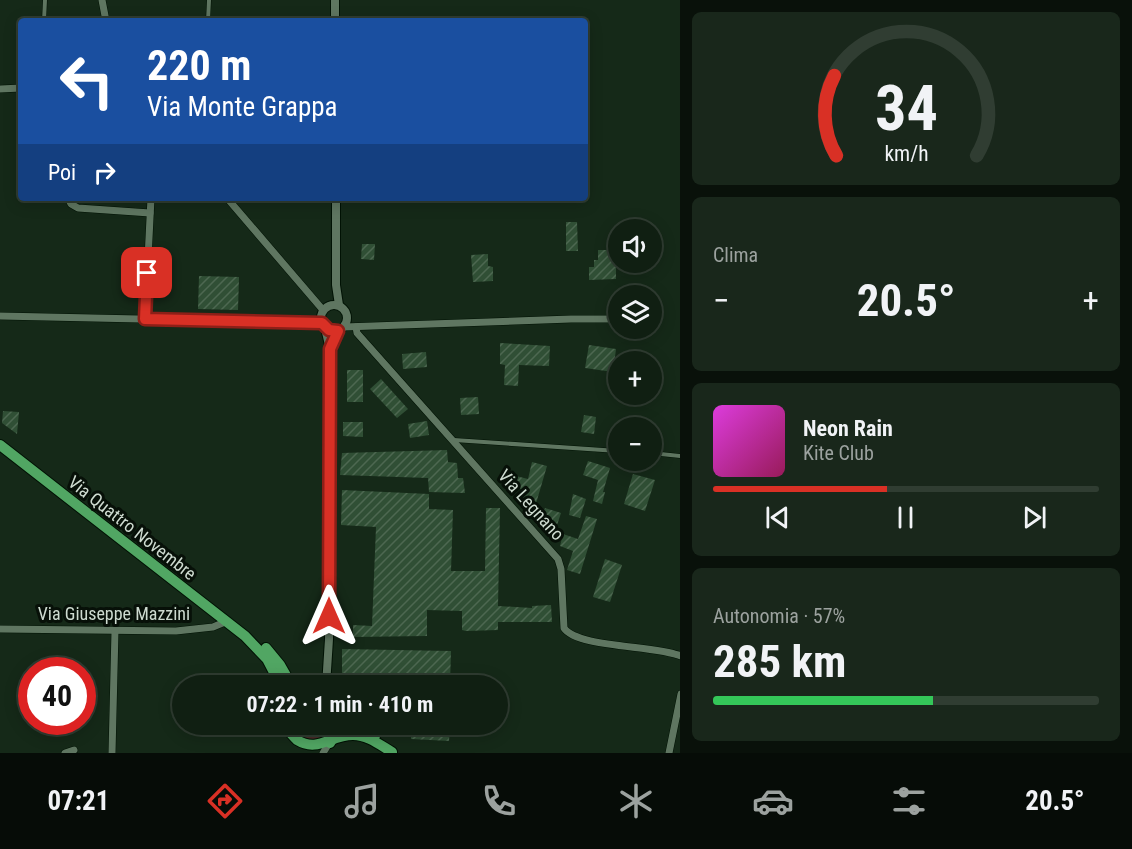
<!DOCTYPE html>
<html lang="it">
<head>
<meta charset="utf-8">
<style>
  body { margin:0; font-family:"Roboto Condensed",sans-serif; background:#19271b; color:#f1f3f6; height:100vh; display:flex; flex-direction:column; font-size:22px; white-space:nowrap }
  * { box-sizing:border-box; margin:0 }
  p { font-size:20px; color:#9ca29f }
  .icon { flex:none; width:33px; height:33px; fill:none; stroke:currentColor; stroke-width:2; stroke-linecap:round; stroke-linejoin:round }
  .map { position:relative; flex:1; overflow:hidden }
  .panel { display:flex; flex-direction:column; gap:12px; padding:12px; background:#09110a; width:452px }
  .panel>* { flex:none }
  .hud { position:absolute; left:18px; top:18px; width:570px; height:183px; border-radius:6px; box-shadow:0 3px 15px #0003,0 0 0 2px #303d32; background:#1a4fa0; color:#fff; overflow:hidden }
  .tools { position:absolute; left:608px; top:219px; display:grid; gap:12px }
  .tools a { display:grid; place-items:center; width:54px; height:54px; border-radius:50%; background:#101f12; box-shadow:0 3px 15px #0003,0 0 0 2px #303d32; font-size:30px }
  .speed { position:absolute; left:18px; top:657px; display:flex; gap:12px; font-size:30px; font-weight:700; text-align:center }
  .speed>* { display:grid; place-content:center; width:78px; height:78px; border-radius:50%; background:#101f12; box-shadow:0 3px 15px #0003,0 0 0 2px #303d32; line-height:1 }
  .speed .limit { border:9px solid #d22; background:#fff; color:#111 }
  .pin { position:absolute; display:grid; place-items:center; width:51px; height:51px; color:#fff; margin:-26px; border-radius:12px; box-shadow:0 3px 9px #0006 }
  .me { position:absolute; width:66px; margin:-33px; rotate:0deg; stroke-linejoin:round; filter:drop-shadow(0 0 4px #0008) }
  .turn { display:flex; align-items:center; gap:21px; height:126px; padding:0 30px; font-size:27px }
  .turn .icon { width:78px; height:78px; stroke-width:2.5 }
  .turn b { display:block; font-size:42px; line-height:51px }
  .then { display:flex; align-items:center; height:57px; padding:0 30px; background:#0003; gap:12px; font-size:22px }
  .big { font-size:45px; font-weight:700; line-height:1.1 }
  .panel .tile { flex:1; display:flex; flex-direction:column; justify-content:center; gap:9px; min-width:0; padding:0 21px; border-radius:9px; background:#19271b }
  .panel .dial { align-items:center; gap:0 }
  .dial svg { height:156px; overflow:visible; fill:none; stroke:#303d32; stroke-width:7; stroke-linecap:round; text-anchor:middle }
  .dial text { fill:#f1f3f6; stroke:none }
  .song { display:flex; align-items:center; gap:18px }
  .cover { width:72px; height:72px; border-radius:9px; background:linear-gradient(135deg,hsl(300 70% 55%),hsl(330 70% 35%)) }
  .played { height:6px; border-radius:3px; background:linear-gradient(90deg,#d93025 45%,#303d32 45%) }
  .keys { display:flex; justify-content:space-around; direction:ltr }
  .heat { display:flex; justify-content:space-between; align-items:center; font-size:33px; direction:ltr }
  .charge { height:9px; border-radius:4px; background:linear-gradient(90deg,#34c759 57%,#303d32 0) }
  .trip { position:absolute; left:172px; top:675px; width:336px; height:60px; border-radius:30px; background:#101f12; box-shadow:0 3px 15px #0003,0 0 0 2px #303d32; font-weight:700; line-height:60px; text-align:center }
  .menu { display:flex; height:96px; justify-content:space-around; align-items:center; background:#060c07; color:#9ca29f }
  .menu .icon { width:42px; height:42px }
  .menu .selected { color:#d93025 }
  .menu b { font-size:27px; color:#f1f3f6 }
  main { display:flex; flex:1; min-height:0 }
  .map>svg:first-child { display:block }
  .grass { fill:url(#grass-tufts) }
  .building { fill:url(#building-hatch) }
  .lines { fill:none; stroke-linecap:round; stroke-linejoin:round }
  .service-casing { stroke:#011204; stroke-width:5 }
  .minor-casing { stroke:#011204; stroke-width:8 }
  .tertiary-casing { stroke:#011204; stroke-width:10 }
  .primary-casing { stroke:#011204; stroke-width:12 }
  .service { stroke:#5f7661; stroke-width:4 }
  .minor { stroke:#5f7661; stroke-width:7 }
  .tertiary { stroke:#5f7661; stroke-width:8 }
  .primary { stroke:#51a663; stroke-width:10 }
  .route-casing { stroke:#8d1f18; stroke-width:15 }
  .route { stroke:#d93025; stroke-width:10 }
  .labels { text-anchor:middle; stroke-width:6; stroke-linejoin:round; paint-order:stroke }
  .street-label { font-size:18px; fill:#cedbd0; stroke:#071008 }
</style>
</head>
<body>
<main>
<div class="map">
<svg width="681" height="753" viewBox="0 0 681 753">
  <defs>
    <pattern id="grass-tufts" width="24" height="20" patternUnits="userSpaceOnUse" patternTransform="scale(1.5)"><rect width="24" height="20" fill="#4a2c29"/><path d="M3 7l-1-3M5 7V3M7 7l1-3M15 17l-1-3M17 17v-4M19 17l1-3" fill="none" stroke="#634a47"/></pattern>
    <pattern id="building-hatch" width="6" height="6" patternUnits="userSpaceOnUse" patternTransform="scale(1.5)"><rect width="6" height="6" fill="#304f35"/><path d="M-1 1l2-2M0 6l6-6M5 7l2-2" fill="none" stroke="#4d6851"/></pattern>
  </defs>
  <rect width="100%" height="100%" fill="#152918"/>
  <path class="grass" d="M293,725H329V735L324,741L302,738Z"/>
  <g class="building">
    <path d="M566,222H577L578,251H566Z"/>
    <path d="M362,244H375L374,260L361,259Z"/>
    <path d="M598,250H616V279L589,280V267H594V260H598Z"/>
    <path d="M488,254V266L493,267V281L473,282L471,255Z"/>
    <path d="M199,276L239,277L238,310L198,309Z"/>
    <path d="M500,343L550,346L549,366L519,365L518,386L504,385L505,365L500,364Z"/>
    <path d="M589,345L616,349L613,372L585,368Z"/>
    <path d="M426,352L427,367L403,369L402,354Z"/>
    <rect x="347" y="370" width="16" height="32"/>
    <path d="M381,379L408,409L397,418L370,389Z"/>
    <path d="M478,397L479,414L461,415L460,398Z"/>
    <path d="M3,411L19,412L17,434L2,423Z"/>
    <path d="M584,415L596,417L594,434L581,432Z"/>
    <path d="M427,421L429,435L410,438L408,424Z"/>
    <path d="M343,422H363V437L343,436Z"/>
    <path d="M447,450L448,462L457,463L458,478H463L465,493L429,492L428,478L340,475L342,453Z"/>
    <path d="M588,461L610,468L603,492H605L602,504L593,501L598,480L583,475Z"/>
    <path d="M532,462L547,466L535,507L522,504L525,490L510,486L512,475L528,479Z"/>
    <path d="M633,474L655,480L645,511L624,504Z"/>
    <path d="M342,490L429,494V509L453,510L451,571H485L486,508H500L498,606L532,608V606L551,605L552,622H498V630L466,631L462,630V611L427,610V636L353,637V625L372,626L376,527L341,525Z"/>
    <path d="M573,494L586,499L580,518L569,515Z"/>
    <path d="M545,508L561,513L555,531L539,526Z"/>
    <path d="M586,516L597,519L580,574L567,570L573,551L560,546L563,534L578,539Z"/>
    <path d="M605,559L622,565L610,602L593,597Z"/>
    <path d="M342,649L451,651L450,686H355V683H342Z"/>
    <path d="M411,724H450L449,741L411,739Z"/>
  </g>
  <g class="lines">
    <defs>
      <g id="service">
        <path d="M44,21L45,0"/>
        <path d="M208,21L209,0"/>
        <path d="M454,440L618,451"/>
        <path d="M651,453L681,456"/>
      </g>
      <g id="minor">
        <path d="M102,0L106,21"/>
        <path d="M0,89L21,88"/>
        <path d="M68,198L71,204L78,208L150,213"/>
        <path d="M227,198L323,310"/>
        <path d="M0,316L322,323"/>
        <path d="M145,319L151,198"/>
        <path d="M344,327L571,319H618"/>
        <path d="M356,327L357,333L558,559L561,569L564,628C577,648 656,645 681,656"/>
        <path d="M0,629L176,631L213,627L225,622"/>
        <path d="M65,753L74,750"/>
        <path d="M112,753L115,631"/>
        <path d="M323,753L328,745"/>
        <path d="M669,753L681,694"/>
      </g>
      <g id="tertiary">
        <path d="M335,0V21"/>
        <path d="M336,198V285L339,305"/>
        <circle cx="334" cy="318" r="13"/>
        <path d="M325,328L330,349L329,639L326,686"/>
      </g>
      <g id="primary">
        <path d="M0,445L245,636L267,659L281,686"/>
        <path d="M266,648L280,665L292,686"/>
        <path d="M286,724C288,731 292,735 297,740C318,753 330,735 353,735C368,735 380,745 392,752"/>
        <path d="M348,724L375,736"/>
        <path d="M330,743L334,736L335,724"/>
      </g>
    </defs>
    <use href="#service" class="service-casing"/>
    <use href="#minor" class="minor-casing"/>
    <use href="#tertiary" class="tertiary-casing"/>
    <use href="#primary" class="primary-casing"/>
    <use href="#service" class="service"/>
    <use href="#minor" class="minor"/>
    <use href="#tertiary" class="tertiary"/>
    <use href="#primary" class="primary"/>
  </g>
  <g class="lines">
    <defs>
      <path id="route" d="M147,273L145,319L322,323L329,330L338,331L330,349L329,616"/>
    </defs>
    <use href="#route" class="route-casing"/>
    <use href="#route" class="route"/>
  </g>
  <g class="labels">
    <g class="street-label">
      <text transform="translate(531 505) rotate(48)" y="6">Via Legnano</text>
      <text transform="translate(132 528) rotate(38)" y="6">Via Quattro Novembre</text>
      <text x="114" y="620">Via Giuseppe Mazzini</text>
    </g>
  </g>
</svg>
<div class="tools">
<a><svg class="icon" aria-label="sound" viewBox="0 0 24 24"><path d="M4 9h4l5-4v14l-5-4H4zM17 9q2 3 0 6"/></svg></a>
<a><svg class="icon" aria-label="layers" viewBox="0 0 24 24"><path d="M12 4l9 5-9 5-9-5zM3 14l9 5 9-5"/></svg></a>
<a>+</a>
<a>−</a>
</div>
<div class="speed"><div class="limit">40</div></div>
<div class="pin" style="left:147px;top:273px;background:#d93025"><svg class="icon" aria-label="arrive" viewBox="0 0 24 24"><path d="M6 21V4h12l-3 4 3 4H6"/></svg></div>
<svg class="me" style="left:329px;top:616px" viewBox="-20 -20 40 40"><path d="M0-17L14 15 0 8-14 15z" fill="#d93025" stroke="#fff" stroke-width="4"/></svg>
<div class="trip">07:22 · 1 min · 410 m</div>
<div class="hud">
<div class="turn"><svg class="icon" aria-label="left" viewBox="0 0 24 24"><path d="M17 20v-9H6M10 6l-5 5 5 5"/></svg><div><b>220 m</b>Via Monte Grappa</div></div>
<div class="then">Poi<svg class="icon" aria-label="right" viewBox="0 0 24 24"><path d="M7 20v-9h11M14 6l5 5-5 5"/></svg></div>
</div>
</div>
<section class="panel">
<div class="tile dial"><svg viewBox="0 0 100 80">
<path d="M14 69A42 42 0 1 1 86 69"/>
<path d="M14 69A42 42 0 0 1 13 28" stroke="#d93025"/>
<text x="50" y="56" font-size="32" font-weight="700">34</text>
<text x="50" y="72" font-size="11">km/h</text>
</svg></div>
<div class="tile"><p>Clima</p>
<div class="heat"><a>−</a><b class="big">20.5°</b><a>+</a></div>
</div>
<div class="tile">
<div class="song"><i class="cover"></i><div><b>Neon Rain</b><p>Kite Club</p></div></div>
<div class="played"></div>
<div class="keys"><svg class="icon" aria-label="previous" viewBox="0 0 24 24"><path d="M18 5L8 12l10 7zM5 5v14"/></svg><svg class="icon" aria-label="pause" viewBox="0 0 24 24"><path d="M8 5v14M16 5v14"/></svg><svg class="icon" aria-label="next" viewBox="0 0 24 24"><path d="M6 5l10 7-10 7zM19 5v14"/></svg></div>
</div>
<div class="tile"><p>Autonomia · 57%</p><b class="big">285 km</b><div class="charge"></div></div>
</section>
</main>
<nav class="menu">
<b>07:21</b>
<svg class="icon selected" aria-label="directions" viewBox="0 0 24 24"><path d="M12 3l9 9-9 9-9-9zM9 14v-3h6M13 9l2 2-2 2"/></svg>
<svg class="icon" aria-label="music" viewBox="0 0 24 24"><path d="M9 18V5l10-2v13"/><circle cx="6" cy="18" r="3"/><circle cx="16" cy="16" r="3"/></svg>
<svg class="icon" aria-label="phone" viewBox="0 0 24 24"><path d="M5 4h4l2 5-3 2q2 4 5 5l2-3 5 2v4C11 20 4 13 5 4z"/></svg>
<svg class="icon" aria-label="climate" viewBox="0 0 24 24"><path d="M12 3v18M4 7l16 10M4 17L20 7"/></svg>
<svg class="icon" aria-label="car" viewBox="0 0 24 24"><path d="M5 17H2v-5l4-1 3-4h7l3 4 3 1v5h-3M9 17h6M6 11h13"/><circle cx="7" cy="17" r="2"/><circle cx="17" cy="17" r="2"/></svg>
<svg class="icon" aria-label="filters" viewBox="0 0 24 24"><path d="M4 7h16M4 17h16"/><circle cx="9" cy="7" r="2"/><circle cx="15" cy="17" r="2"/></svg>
<b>20.5°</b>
</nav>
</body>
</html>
